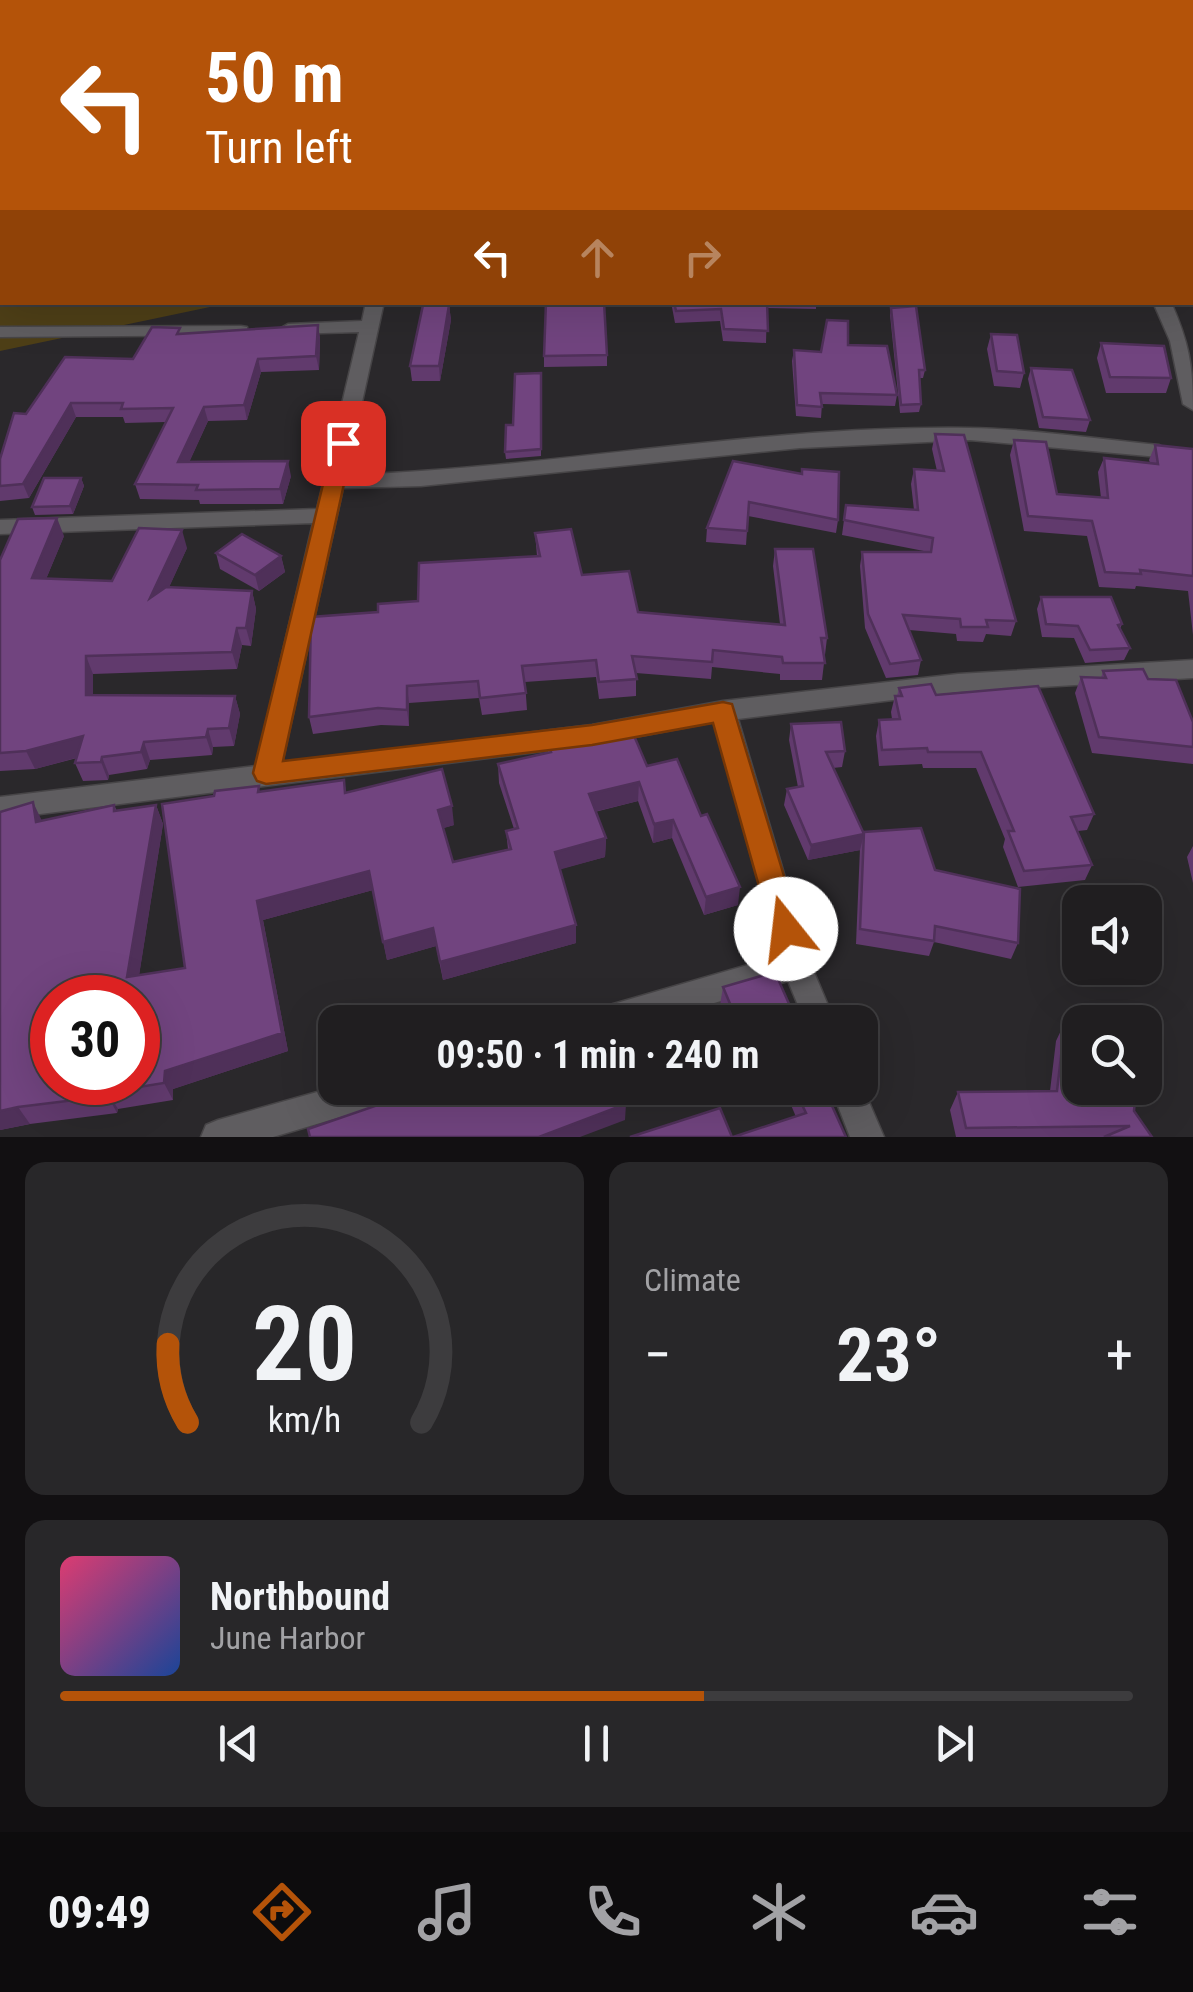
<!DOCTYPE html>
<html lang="en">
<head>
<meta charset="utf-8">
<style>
  body { margin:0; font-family:"Roboto Condensed",sans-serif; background:#282729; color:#f1f3f6; height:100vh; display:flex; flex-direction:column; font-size:38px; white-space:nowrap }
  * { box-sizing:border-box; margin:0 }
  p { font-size:32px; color:#a2a2a5 }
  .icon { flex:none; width:55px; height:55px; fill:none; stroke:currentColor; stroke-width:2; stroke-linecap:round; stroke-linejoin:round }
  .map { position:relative; height:1137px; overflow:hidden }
  .sheet { display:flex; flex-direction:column; gap:25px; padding:25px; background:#121012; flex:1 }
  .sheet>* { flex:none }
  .guide { position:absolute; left:0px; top:0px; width:1195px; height:305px; box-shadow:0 10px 40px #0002,0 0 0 2px #3d3c3e; background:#b45309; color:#fff; overflow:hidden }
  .buttons { position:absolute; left:1062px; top:885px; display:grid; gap:20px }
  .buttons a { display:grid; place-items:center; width:100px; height:100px; border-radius:20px; background:#201e20; box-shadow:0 10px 40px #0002,0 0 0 2px #3d3c3e; font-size:50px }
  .speed { position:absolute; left:30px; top:975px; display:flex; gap:20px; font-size:50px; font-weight:700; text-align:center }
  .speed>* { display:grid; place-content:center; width:130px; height:130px; border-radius:50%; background:#201e20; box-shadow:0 10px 40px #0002,0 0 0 2px #3d3c3e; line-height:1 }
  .speed .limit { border:15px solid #d22; background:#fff; color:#111 }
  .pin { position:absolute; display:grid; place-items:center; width:85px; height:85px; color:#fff; margin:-42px; border-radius:20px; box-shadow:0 5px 15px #0006 }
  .me { position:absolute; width:110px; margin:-55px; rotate:344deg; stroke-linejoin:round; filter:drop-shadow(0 0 8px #0008) }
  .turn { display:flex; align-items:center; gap:35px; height:210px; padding:0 40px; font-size:45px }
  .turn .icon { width:130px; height:130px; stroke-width:2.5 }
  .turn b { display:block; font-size:70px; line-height:85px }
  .lanes { display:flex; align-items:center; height:95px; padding:0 40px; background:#0003; justify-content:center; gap:50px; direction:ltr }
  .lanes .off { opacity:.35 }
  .big { font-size:75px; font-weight:700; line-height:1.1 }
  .sheet .tile { flex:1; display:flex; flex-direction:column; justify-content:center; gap:15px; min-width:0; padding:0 35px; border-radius:20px; background:#282729 }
  .sheet .dial { align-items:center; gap:0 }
  .dial svg { height:260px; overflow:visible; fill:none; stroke:#3d3c3e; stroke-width:7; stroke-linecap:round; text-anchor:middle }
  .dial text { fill:#f1f3f6; stroke:none }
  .song { display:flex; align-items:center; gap:30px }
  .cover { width:120px; height:120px; border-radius:15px; background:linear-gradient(135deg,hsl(340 70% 55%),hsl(220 70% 35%)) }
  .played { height:10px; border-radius:5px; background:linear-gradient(90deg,#b45309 60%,#3d3c3e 60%) }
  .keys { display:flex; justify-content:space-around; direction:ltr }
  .heat { display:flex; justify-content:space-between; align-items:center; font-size:55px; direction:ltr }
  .sheet .tiles { flex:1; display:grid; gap:25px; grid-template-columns:1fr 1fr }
  .tile:last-child { grid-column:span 2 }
  .trip { position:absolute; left:318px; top:1005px; width:560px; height:100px; border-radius:20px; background:#201e20; box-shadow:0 10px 40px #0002,0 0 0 2px #3d3c3e; font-weight:700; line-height:100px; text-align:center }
  .menu { display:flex; height:160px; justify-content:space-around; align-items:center; background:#0d0c0d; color:#a2a2a5 }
  .menu .icon { width:70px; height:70px }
  .menu .selected { color:#b45309 }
  .menu b { font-size:45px; color:#f1f3f6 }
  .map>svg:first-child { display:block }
  .green { fill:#4e3f17 }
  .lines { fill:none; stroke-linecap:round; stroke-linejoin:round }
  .minor-casing { stroke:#474547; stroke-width:3 }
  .minor { fill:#5f5d60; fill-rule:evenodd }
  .wall { fill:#613a6d }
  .shaded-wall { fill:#4f3059 }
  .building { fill:#71447f; stroke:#4f3059; stroke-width:2.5; fill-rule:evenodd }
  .route { fill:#b45309; stroke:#753606; stroke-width:2.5 }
</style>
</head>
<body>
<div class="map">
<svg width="1193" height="1137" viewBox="0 0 1193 1137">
  <rect width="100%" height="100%" fill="#2a282b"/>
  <path class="green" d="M0,0H457L466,2H2V302L229,303L0,351Z"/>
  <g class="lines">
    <defs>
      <g id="minor">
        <rect x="1192" y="91" width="1" height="8"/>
        <path d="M366,302H384L346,475C554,468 761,425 969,428C1032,429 1096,439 1159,445L1169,451L1159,457L970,440L800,448L421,486L343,488L282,763L592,725L723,701L958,674L1193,660V678L958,692L738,719L811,965L835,1022H805L788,981L650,1022H588L592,1012L603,1007L779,956L714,722L592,745L0,819V797L256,766L313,523L0,534V520L317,509L359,332L288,334L279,329L288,324L362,321Z"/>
        <path d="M1153,302H1171C1189,343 1193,365 1193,410L1183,404L1170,341Z"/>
        <path d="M241,326L247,327V335L0,337V327Z"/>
        <path d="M860,1081L884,1137H850L831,1088H860Z"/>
        <path d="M335,1087L400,1088L395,1099L384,1104L273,1137H201L206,1125L218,1120Z"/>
      </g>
    </defs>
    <use href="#minor" class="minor-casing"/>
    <use href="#minor" class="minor"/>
  </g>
  <g class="wall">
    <path d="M227,0H323L319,2H249Z"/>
    <path d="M671,302H816V309L767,308L766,343L723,341L720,321L675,323Z"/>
    <path d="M449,305L451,320L440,381H412L410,366Z"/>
    <path d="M891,308L925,370L923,378H920L921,404L919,412L900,413L890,315Z"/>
    <path d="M318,325L320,339L319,370L261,372L247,420L208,421L189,462L291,476L283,504H200L199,500L140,499L135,484L166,422L125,423L123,417H76L29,498L0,501V459L26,414L182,334Z"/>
    <path d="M991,334L1024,373L1020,388L994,386L987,349Z"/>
    <path d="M1101,343L1171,378L1166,393H1106L1097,358Z"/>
    <path d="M848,345L897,395L895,406L822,404L821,418L796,416L792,361L794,350L821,352Z"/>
    <path d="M607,355V366L544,367V356Z"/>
    <path d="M1031,368L1090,420L1086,432L1039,428L1028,379Z"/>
    <path d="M541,373V456L506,459L505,452L513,425Z"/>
    <path d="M935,434L1016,621L1011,636L986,634L983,642L957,641L956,634L909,630L921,660L918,675L886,678L865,628L860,566L862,552H929L842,535L846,505L914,510L911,484L914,469L937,471L932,449Z"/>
    <path d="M1014,440L1057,494L1101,498L1098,472L1104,458L1150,463L1149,460L1155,445L1193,449V635L1188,591L1136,586L1135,589L1099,587L1087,536L1024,531L1010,455Z"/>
    <path d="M733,461L838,520L836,533L748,516L746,545L706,542L707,528Z"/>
    <path d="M81,478L84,486L73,514L35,515L32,507Z"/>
    <path d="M535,533L582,575L638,612L780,624L773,566L775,549L827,638L822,680H780V674L712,667L711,679L636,673V696L599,699L596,677L525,682L527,710L482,715L479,698L409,703V726L381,725L313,734L309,717L378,612L418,601L537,556Z"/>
    <path d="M64,536L46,579L112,581L187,548L169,587L252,591L256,609L251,646L242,645L237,669L93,674V695L235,696L240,714L234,746L213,747L212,755L150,760L147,769L109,775L108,780L83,781L75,763L77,758L35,769L0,771V560Z"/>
    <path d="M216,553L281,556L285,572L259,591L220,569Z"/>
    <path d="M1041,597L1122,624L1120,629L1130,648L1124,660L1085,663L1074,638L1042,637L1037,609Z"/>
    <path d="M1103,671L1148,679L1193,722V764L1092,753L1075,693L1081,677L1101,678Z"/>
    <path d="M899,688L936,695L1094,814L1087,830L1078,831L1092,865L1085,880L1018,887L1003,847L1005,839L976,768H923L922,764L879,766L876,736L879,720L892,719L891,712L895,696H897Z"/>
    <path d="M791,724L845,751L842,767L833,768L864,834L935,870L1018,943L1011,959L934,942L929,956L856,944L860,848V850L808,860L784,805L787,789L798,787L789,740Z"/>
    <path d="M548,744L647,766L738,905L704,915L672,838L653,843L638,801L595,812L606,838L605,857L560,869L576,943L443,980L436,946L387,960L373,890L263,920L288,1051L173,1089V1100L118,1109L117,1113L30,1124L0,1130L114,805L117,811L156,805L163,824L139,975L185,968L261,791L344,780L346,792L454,825L443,828L453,862L508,849L506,831L514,829L499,783L498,764L548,752Z"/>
    <path d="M1193,846V883L1187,857Z"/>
    <path d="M723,987L797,1022H728L720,1005Z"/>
    <path d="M1065,1022L1134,1111L1152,1137H956L950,1110L958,1092L1050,1091L1056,1041Z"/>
    <path d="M784,1088H824L846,1137L796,1117Z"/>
  </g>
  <g class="shaded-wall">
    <path d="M449,305L451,320L440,381L439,366Z"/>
    <path d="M318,325L320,339L319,370L316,356Z"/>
    <path d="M258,359L261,372L247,420L244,405Z"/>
    <path d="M71,403L76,417L29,498L23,484Z"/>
    <path d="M204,407L208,421L183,476L178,462Z"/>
    <path d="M288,461L291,476L283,504L280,489Z"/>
    <path d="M81,478L84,486L73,514L70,506Z"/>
    <path d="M57,518L64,536L39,596L32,578Z"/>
    <path d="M182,530L187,548L156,616L150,598Z"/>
    <path d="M281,556L285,572L259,591L255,575Z"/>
    <path d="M252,591L256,609L251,646L246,628Z"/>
    <path d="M237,628L242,645L237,669L232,652Z"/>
    <path d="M86,656L93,674V713L86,695Z"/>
    <path d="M407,686L409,703V726L407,710Z"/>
    <path d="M235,696L240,714L234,746L229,728Z"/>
    <path d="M208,729L213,747L212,755L206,737Z"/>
    <path d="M83,736L90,754L35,769L26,751Z"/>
    <path d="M144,742L150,760L147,769L141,752Z"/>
    <path d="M102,757L109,775L108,780L101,762Z"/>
    <path d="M639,782L638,801L589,813V794Z"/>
    <path d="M33,802L42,821L36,822Z"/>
    <path d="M156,805L163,824L136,995L127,977Z"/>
    <path d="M452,806L454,825L441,829L438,810Z"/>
    <path d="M673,820L672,838L653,843L654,824Z"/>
    <path d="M864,834L860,850L808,860L811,845Z"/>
    <path d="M606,838L605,857L555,871V852Z"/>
    <path d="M369,871L373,890L263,920L288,1051L173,1089V1100L164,1083L165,1071L257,901Z"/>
    <path d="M740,887L738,905L704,915L706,897Z"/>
    <path d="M576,925V943L443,980L440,962Z"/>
    <path d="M433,928L436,946L387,960L383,942Z"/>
    <path d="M761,1010L759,1022H735L736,1018Z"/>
    <path d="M108,1092L118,1109L117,1113L108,1096Z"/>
    <path d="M626,1104L625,1120L580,1137H538Z"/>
    <path d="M18,1107L30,1124L0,1130V1111Z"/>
  </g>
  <g class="building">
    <path d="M0,0H68L67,2H2V9H0Z"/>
    <path d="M505,0H767L764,2H501Z"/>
    <rect x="795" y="0" width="199" height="2"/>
    <path d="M1035,0H1091L1090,2H1035Z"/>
    <path d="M1093,0H1191L1192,2H1093Z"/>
    <path d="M546,302H604L607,355L544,356Z"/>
    <path d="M674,302H767L768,331L724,329L721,309L676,311Z"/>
    <path d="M423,305H449L439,366H410Z"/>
    <path d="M916,306L925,370H919L921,404L901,405L891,308Z"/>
    <path d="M827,320L848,321V345L887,346L897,395L820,393L822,407L797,405L794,350L821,352Z"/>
    <path d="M318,325L316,356L258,359L244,405L204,407L178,462L288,461L280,489L196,490L198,485L135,484L173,408L121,409L123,403H71L23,484L0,486V459L14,413L26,414L65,357L133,359L152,327L180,328L177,334Z"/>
    <path d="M991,334L1017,335L1024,373L997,371Z"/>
    <path d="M1101,343L1164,346L1171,378L1110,377Z"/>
    <path d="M1031,368L1072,370L1090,420L1043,417Z"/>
    <path d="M541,373V449L505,452L506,425H513L515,374Z"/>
    <path d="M935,434L964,435L1016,621L986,620L988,627H961L960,619L903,615L921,660L890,664L868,614L862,552H931L933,538L844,520L846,505L918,510L914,469L944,471Z"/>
    <path d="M1014,440L1046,442L1057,494L1108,498L1104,458L1158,464L1155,445L1193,449V576L1140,570L1141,574L1105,572L1092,521L1028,516Z"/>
    <path d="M733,461L802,474V469L839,472L838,520L749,502L747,531L707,528Z"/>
    <path d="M44,478H81L70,506L32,507Z"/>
    <path d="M57,518L32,578L112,581L139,528L182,530L150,598L166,587L252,591L246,628H237L232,652L86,656V695L235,696L229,728L208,729L206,737L144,742L141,752L102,757L101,762L75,763L83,736L26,751L0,753V560L18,519Z"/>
    <path d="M571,529L582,575L629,571L638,612L785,625L775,549H813L827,638H821L825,663H783L782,657L713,650L712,662L632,656L637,679L599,682L596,660L522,666L526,693L480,698L478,681L407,686V710L378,708L309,717L311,617L378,612V604L418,601L419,563L540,556L535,533Z"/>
    <path d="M242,534L281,556L255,575L216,553Z"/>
    <path d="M1041,597H1111L1122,624L1118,625L1130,648L1090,650L1078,626L1046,624Z"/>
    <path d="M1143,669L1148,679L1176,680L1193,722V747L1099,737L1081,677L1106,678L1103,671Z"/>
    <path d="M931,684L936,695L1038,686L1094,814L1071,817L1092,865L1024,871L1008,831H1014L981,752H928L927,748L882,750L879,720L900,719L895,696H902L899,688Z"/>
    <path d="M841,722L845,751L826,752L864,834L811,845L787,789L803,786L791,724Z"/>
    <path d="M629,724L647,766L677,759L701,816L707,814L740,887L706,897L673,820L654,824L639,782L589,794L606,838L555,852L576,925L440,962L433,928L383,942L369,871L257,901L282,1033L165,1071L164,1083L108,1092V1096L18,1107L0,1111V812L33,802L36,822L114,805V811L156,805L127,977L185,968L162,804L214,796L215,791L259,786L258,792L344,780L345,793L442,769L452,806L438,810L453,862L511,849L506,831L518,828L498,764L551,752L548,744ZM52,998H138V1082H52Z"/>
    <path d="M921,828L935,870L1020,889L1018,943L935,926L934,941L860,929L864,832Z"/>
    <path d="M775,972L797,1022H766L761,1010L736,1018L723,987Z"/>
    <path d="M1065,1022L1080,1027V1088H1136L1134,1111L1152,1137H1104L1130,1126L966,1128L958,1092L1057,1091Z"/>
    <path d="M427,1088H619L626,1104L539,1137H310L308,1129Z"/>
    <path d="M794,1088H824L846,1137H733L806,1113Z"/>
    <path d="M720,1108L732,1137H630Z"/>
  </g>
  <path class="route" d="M343,437L353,443L283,761L592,725L723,702L732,704L800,929L796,938L786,942L775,938L771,929L713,723L592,745L266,784L257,781L253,773L333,443Z"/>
</svg>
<div class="buttons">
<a><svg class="icon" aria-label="sound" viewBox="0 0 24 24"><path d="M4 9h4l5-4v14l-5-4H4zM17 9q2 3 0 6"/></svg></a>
<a><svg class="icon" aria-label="search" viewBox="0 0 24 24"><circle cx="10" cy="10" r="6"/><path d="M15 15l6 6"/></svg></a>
</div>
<div class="speed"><div class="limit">30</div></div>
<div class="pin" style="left:343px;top:443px;background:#d93025"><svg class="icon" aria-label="arrive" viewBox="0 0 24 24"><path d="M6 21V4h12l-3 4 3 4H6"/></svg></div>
<svg class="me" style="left:786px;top:929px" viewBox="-20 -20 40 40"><circle r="19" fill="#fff"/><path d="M0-13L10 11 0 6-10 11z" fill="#b45309"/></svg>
<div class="trip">09:50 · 1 min · 240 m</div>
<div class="guide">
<div class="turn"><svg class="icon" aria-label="left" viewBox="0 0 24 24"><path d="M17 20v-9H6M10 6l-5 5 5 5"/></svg><div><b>50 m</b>Turn left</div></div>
<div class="lanes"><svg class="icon" aria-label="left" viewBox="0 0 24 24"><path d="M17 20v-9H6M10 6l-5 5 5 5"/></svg><svg class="icon off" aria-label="ahead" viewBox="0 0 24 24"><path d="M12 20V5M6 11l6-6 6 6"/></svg><svg class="icon off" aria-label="right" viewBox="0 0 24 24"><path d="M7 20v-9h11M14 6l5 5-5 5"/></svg></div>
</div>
</div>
<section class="sheet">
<div class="tiles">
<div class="tile dial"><svg viewBox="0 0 100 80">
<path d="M14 69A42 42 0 1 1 86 69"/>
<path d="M14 69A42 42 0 0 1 8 45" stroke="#b45309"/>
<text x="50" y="56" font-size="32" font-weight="700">20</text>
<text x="50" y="72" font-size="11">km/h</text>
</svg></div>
<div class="tile"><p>Climate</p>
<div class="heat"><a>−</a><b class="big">23°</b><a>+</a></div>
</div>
<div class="tile">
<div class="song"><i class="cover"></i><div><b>Northbound</b><p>June Harbor</p></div></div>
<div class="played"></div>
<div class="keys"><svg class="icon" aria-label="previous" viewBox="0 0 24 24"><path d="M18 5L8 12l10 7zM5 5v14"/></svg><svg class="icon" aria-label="pause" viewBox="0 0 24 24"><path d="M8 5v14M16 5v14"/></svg><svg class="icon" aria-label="next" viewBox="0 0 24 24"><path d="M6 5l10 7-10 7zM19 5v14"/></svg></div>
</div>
</div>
</section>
<nav class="menu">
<b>09:49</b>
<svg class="icon selected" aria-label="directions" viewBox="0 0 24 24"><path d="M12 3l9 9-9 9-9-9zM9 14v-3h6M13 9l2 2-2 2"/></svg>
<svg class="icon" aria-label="music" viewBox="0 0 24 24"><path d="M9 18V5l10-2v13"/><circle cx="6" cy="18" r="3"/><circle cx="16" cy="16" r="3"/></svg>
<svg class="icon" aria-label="phone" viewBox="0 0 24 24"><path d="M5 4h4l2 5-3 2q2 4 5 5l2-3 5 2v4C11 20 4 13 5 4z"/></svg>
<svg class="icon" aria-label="climate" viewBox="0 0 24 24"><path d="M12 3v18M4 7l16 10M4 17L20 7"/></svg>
<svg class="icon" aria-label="car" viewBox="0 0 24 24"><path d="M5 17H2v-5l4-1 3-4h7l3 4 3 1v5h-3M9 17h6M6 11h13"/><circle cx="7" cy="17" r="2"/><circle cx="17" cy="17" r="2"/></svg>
<svg class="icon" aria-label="filters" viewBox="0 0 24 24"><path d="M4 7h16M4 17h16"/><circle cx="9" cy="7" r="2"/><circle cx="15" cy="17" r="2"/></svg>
</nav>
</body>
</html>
